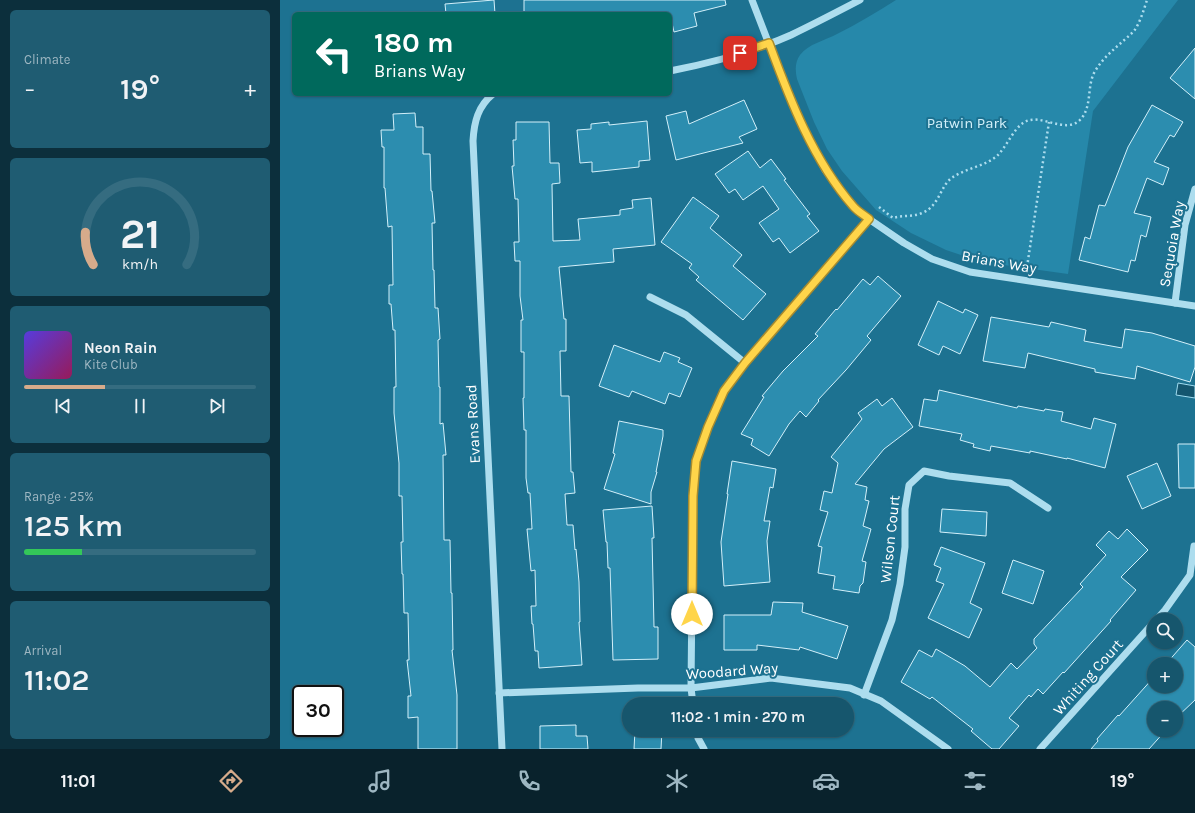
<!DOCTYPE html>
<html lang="en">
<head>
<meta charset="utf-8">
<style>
  body { margin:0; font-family:Karla,sans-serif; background:#1f5c72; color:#f1f3f6; height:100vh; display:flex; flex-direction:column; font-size:15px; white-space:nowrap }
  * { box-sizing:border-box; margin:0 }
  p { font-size:13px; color:#9eb7c2 }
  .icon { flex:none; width:22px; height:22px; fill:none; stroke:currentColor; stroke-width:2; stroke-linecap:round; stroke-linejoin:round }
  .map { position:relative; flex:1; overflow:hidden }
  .side { display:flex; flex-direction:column; gap:10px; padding:10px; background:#0c2f3c; width:280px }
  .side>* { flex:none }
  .top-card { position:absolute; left:12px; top:12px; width:380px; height:84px; border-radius:6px; box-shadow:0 1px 3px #0004,0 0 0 1px #356c80; background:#00695c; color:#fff; overflow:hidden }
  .buttons { position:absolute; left:867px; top:613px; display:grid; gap:8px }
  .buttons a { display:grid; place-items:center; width:36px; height:36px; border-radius:50%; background:#16566d; box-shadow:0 1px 3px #0004,0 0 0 1px #356c80; font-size:20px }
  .speed { position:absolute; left:12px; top:685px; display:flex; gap:8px; font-size:20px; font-weight:700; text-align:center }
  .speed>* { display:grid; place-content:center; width:52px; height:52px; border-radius:50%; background:#16566d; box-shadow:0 1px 3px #0004,0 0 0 1px #356c80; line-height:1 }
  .speed .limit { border:2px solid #111; border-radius:6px; background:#fff; color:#111 }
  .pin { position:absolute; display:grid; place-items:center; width:34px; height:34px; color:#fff; margin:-17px; border-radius:8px; box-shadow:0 2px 6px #0006 }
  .me { position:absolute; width:44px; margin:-22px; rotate:0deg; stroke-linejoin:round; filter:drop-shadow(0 0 3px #0008) }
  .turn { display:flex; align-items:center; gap:14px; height:84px; padding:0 16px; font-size:18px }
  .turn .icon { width:52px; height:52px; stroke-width:2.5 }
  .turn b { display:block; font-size:28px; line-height:34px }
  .big { font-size:30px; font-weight:600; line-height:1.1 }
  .side .widget { flex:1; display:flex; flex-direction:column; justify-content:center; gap:6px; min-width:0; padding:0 14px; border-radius:6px; background:#1f5c72 }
  .side .dial { align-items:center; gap:0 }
  .dial svg { height:104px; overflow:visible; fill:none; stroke:#356c80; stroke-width:7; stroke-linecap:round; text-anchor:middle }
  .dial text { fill:#f1f3f6; stroke:none }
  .song { display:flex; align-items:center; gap:12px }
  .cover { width:48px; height:48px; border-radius:6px; background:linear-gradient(135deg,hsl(250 70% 55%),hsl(330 70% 35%)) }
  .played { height:4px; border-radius:2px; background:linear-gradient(90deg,#d6ab8b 35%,#356c80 35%) }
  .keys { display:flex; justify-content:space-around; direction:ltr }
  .heat { display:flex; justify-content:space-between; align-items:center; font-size:22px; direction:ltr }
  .charge { height:6px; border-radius:3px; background:linear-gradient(90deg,#34c759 25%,#356c80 0) }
  .trip { position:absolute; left:342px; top:697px; width:232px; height:40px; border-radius:20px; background:#16566d; box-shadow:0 1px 3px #0004,0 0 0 1px #356c80; font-weight:600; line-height:40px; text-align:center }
  .menu { display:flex; height:64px; justify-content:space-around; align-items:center; background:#09222c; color:#9eb7c2 }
  .menu .icon { width:28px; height:28px }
  .menu .active { color:#d6ab8b }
  .menu b { font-size:18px; color:#f1f3f6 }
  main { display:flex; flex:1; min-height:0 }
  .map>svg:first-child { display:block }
  .green { fill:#2688aa }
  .water { fill:#14566f; stroke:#a0dcf0 }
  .building { fill:#2c8daf; stroke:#d3f0fa }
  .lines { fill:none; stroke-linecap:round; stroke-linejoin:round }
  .path { stroke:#adddee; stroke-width:2.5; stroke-dasharray:2 3; stroke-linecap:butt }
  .minor { stroke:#adddee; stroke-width:7 }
  .route-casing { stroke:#a68a30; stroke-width:10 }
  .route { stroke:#ffd54a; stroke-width:7 }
  .labels { text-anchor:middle; stroke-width:4; stroke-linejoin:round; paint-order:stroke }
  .park-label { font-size:15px; fill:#d3f0fa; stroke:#1d7291 }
  .street-label { font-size:15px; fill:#fff; stroke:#1d7291 }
</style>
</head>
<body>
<main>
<section class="side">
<div class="widget"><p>Climate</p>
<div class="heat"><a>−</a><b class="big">19°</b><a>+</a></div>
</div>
<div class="widget dial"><svg viewBox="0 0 100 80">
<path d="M14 69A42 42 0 1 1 86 69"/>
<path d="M14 69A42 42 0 0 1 8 44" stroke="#d6ab8b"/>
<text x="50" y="56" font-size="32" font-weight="700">21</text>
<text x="50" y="72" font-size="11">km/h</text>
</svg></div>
<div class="widget">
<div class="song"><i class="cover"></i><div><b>Neon Rain</b><p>Kite Club</p></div></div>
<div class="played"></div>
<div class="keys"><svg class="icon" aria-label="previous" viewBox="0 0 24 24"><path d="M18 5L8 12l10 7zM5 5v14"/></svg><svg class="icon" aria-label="pause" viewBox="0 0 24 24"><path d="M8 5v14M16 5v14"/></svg><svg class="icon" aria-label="next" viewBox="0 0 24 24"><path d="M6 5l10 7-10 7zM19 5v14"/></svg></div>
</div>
<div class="widget"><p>Range · 25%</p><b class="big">125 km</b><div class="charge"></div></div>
<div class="widget"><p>Arrival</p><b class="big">11:02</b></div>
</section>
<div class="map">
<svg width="915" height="749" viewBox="0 0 915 749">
  <rect width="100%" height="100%" fill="#1d7291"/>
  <path class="green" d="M616,0H898L813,111L788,274L710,263L687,257L666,250L631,233L596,210L562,171L547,149L534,122L517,79C515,70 515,62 520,55C528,44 546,40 557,34C577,24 597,12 616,0Z"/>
  <path class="water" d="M898,383L915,386V398L896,395Z"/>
  <g class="building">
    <path d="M214,0L215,14H166L165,4Z"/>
    <path d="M244,0H445L446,5L414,13L417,26L394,32L390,14H244Z"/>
    <path d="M915,48V99L890,78Z"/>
    <path d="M464,100L477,129L459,137L463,143L396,160L386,116L406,111L409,124Z"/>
    <path d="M872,105L903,122L894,137L890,135L874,162L889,168L883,185L867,178L854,213L871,217L866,237L861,235L855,261L851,260L848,272L799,260L805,237L810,239L819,205L825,206L848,147Z"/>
    <path d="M135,113L136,127H143V154H150L151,191H152L155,223H152L153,270H154L155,308H158L160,339L158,340L159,387H160V424L163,423L166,455H163L164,540H170L171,593H172L173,650H172L177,695V749H138V717L128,718V696H131L127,660H129L128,613H124L123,574H122L121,542H123L122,496H119V463L114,413V387H116L115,330H113L111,304H109V285H113L112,226L108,227L105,188H104V147H102L101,130H114L113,114Z"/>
    <path d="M367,121L370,160L359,161V167L312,172V162L300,163L297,130L311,129V124L329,122V125Z"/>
    <path d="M236,122H269L270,163H279L280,183L272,184L273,241L300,240L298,219L340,215V210L353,208L352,200L371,198L375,245L333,249L334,262L279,267L284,319H286V351H280L281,396H289L291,472H293L295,493L285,494L287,525H293L295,550L296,549L299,582L300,622H299L302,665L259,668L258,651H255L253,624H252L251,606H256L255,570L251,571L247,529H252L250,493H248L246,478V430H244L243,398H244V352H241V320H243L240,296V261H235L234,242H239L238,199H235L232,166H234L233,140H236Z"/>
    <path d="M468,151L480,168L491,159L506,179L504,180L530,214L527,216L539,231L510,253L499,238L493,242L479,223L499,209L483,186L463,200L455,189L449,193L435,174Z"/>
    <path d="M413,197L439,216L430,228L462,255L453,266L486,294L463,320L416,280L419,277L409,268L412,264L381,242Z"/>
    <path d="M598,276L621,296L587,336L591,340L566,370L538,400L539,401L526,417L520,411L509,424L489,456L471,445L473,439L461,434L484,397L482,396L503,371L538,336L535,334L556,309L557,310L583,279L590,285Z"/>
    <path d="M658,301L683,313L685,309L698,315L680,354L663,346L659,355L638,345Z"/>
    <path d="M711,317L769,327L771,322L806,330L804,341L842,348L845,329L872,333L915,346V367L910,382L857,366L855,379L815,372V369L748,353L745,368L703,361Z"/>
    <path d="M334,345L380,362L384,352L400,358L398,362L412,368L400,397L389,393L385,404L352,391L349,397L319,386Z"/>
    <path d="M659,390L737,408L738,406L764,411L765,409L783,412L781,421L811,429L814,418L836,424L825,468L787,458V459L750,451V453L711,446L710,451L693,447L694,444L680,440L682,434L639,426L644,399L657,401Z"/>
    <path d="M612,398L633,427L604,449L575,484L587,487L585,500L589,501L583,526L591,529L582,561L586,562L583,583L580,586L579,593L553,589L555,576L538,573L542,547L538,546L548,512L540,510L544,491L552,493L558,463L551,457L582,419L578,413L597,399L602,406Z"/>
    <path d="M339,421L383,430V436L376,472H377L371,492V504L324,489L335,454L333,453Z"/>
    <path d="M898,444H915V488H899Z"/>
    <path d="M452,461L496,469L493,488L490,487L484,521H490L487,541L490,582L444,586L441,542L448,494H447Z"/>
    <path d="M877,463L891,496L862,509L847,476Z"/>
    <path d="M372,506L374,538H372L374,627H378V659L333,660L330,568H328L327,542H326L323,510Z"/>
    <path d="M662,509L707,512L706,536L660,532Z"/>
    <path d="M847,529L868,550L841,577L856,590L830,620L831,621L784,673L783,672L763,694L758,689L751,697L749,695L729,718L739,726L719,749H712L691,731L693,729L652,697L650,699L621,682L639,650L652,657L656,649L685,666L710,687L731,663L737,669L757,648L754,644V639L803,587L800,584L826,555L816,545L829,531L838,539Z"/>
    <path d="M661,547L705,563L690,603L702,609L689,638L648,618L664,584L656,581L661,568L654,565Z"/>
    <path d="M733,560L764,571L753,604L722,593Z"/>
    <path d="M493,602L523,603L522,612L568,626L557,659L520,647L519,650L477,645V650H444V615H491Z"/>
    <path d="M907,640L915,647V700L896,718V708H874V730H886L869,749H811L818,741L817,739L838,715L839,716L874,677V686H896V664H886Z"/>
    <path d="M296,725V736H307L308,749H260V726Z"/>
    <path d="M355,730H382L381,749H354Z"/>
  </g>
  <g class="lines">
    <g class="path">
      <path d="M599,207L613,218C623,215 633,217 642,213C660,206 660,185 673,177C687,168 705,166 717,156C727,146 733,130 743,123C760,111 785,136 801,119C812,106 807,87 814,73C824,55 840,45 854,31C860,23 864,9 867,0"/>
      <path d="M747,267L769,122"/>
    </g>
    <g class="minor">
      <path d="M472,0L497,65L524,128L545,170L573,207L589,219L624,243L652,259L690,272L915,306"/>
      <path d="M390,71C431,63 473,52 511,35C534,24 557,12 580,0"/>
      <path d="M213,94C198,106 194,122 193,141L222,749"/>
      <path d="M370,297L406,315L465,363"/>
      <path d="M895,303L905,225L915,189"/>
      <path d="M876,620L885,610L910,575L914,546"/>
      <path d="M219,693L358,688H411L491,678L570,688L601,701L668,749"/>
      <path d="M584,695L612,620L620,584L625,547V509L629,485L644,471L669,476L730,483L768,508"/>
      <path d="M413,704L411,688L413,496L416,461L428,427L444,391L465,363L589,219"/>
      <path d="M417,730L418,738L424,749"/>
      <path d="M760,749L874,622"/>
    </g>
  </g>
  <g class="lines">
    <defs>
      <path id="route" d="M412,614L413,496L416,461L428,427L444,391L465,363L589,219C584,215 577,211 573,206C533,160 510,100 489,43L460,53"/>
    </defs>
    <use href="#route" class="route-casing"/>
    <use href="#route" class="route"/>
  </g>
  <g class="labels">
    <g class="park-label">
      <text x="687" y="128">Patwin Park</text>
    </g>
    <g class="street-label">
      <text transform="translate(892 244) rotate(-80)" y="5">Sequoia Way</text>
      <text transform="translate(719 262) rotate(10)" y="5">Brians Way</text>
      <text transform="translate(193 424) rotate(-93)" y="5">Evans Road</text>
      <text transform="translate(610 539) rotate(-84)" y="5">Wilson Court</text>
      <text transform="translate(452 671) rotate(-4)" y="5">Woodard Way</text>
      <text transform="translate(808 677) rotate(-48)" y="5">Whiting Court</text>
    </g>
  </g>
</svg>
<div class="buttons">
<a><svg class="icon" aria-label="search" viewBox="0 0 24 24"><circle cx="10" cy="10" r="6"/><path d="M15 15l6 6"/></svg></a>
<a>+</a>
<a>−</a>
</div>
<div class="speed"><div class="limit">30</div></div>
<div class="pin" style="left:460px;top:53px;background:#d93025"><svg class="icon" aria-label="arrive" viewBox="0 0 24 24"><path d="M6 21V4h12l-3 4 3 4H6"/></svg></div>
<svg class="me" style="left:412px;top:614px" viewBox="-20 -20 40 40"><circle r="19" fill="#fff"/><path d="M0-13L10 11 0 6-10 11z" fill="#ffd54a"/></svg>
<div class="trip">11:02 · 1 min · 270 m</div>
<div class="top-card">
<div class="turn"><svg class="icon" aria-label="left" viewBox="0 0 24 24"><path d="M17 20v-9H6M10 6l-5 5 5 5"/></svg><div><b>180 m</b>Brians Way</div></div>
</div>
</div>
</main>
<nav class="menu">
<b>11:01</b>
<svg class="icon active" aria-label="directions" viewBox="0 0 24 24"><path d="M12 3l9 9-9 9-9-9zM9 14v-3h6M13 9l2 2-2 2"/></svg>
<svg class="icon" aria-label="music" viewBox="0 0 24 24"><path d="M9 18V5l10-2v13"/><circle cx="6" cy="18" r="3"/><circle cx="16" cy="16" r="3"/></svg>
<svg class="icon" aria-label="phone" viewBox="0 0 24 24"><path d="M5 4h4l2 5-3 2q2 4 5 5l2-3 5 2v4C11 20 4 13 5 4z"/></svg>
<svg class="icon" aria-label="climate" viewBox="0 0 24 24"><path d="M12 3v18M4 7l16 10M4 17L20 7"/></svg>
<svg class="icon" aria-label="car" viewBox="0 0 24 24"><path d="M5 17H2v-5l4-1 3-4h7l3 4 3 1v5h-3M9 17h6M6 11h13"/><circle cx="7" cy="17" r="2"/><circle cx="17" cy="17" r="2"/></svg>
<svg class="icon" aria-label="filters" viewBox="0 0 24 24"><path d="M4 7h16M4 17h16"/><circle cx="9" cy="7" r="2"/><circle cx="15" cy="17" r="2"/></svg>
<b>19°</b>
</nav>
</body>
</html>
